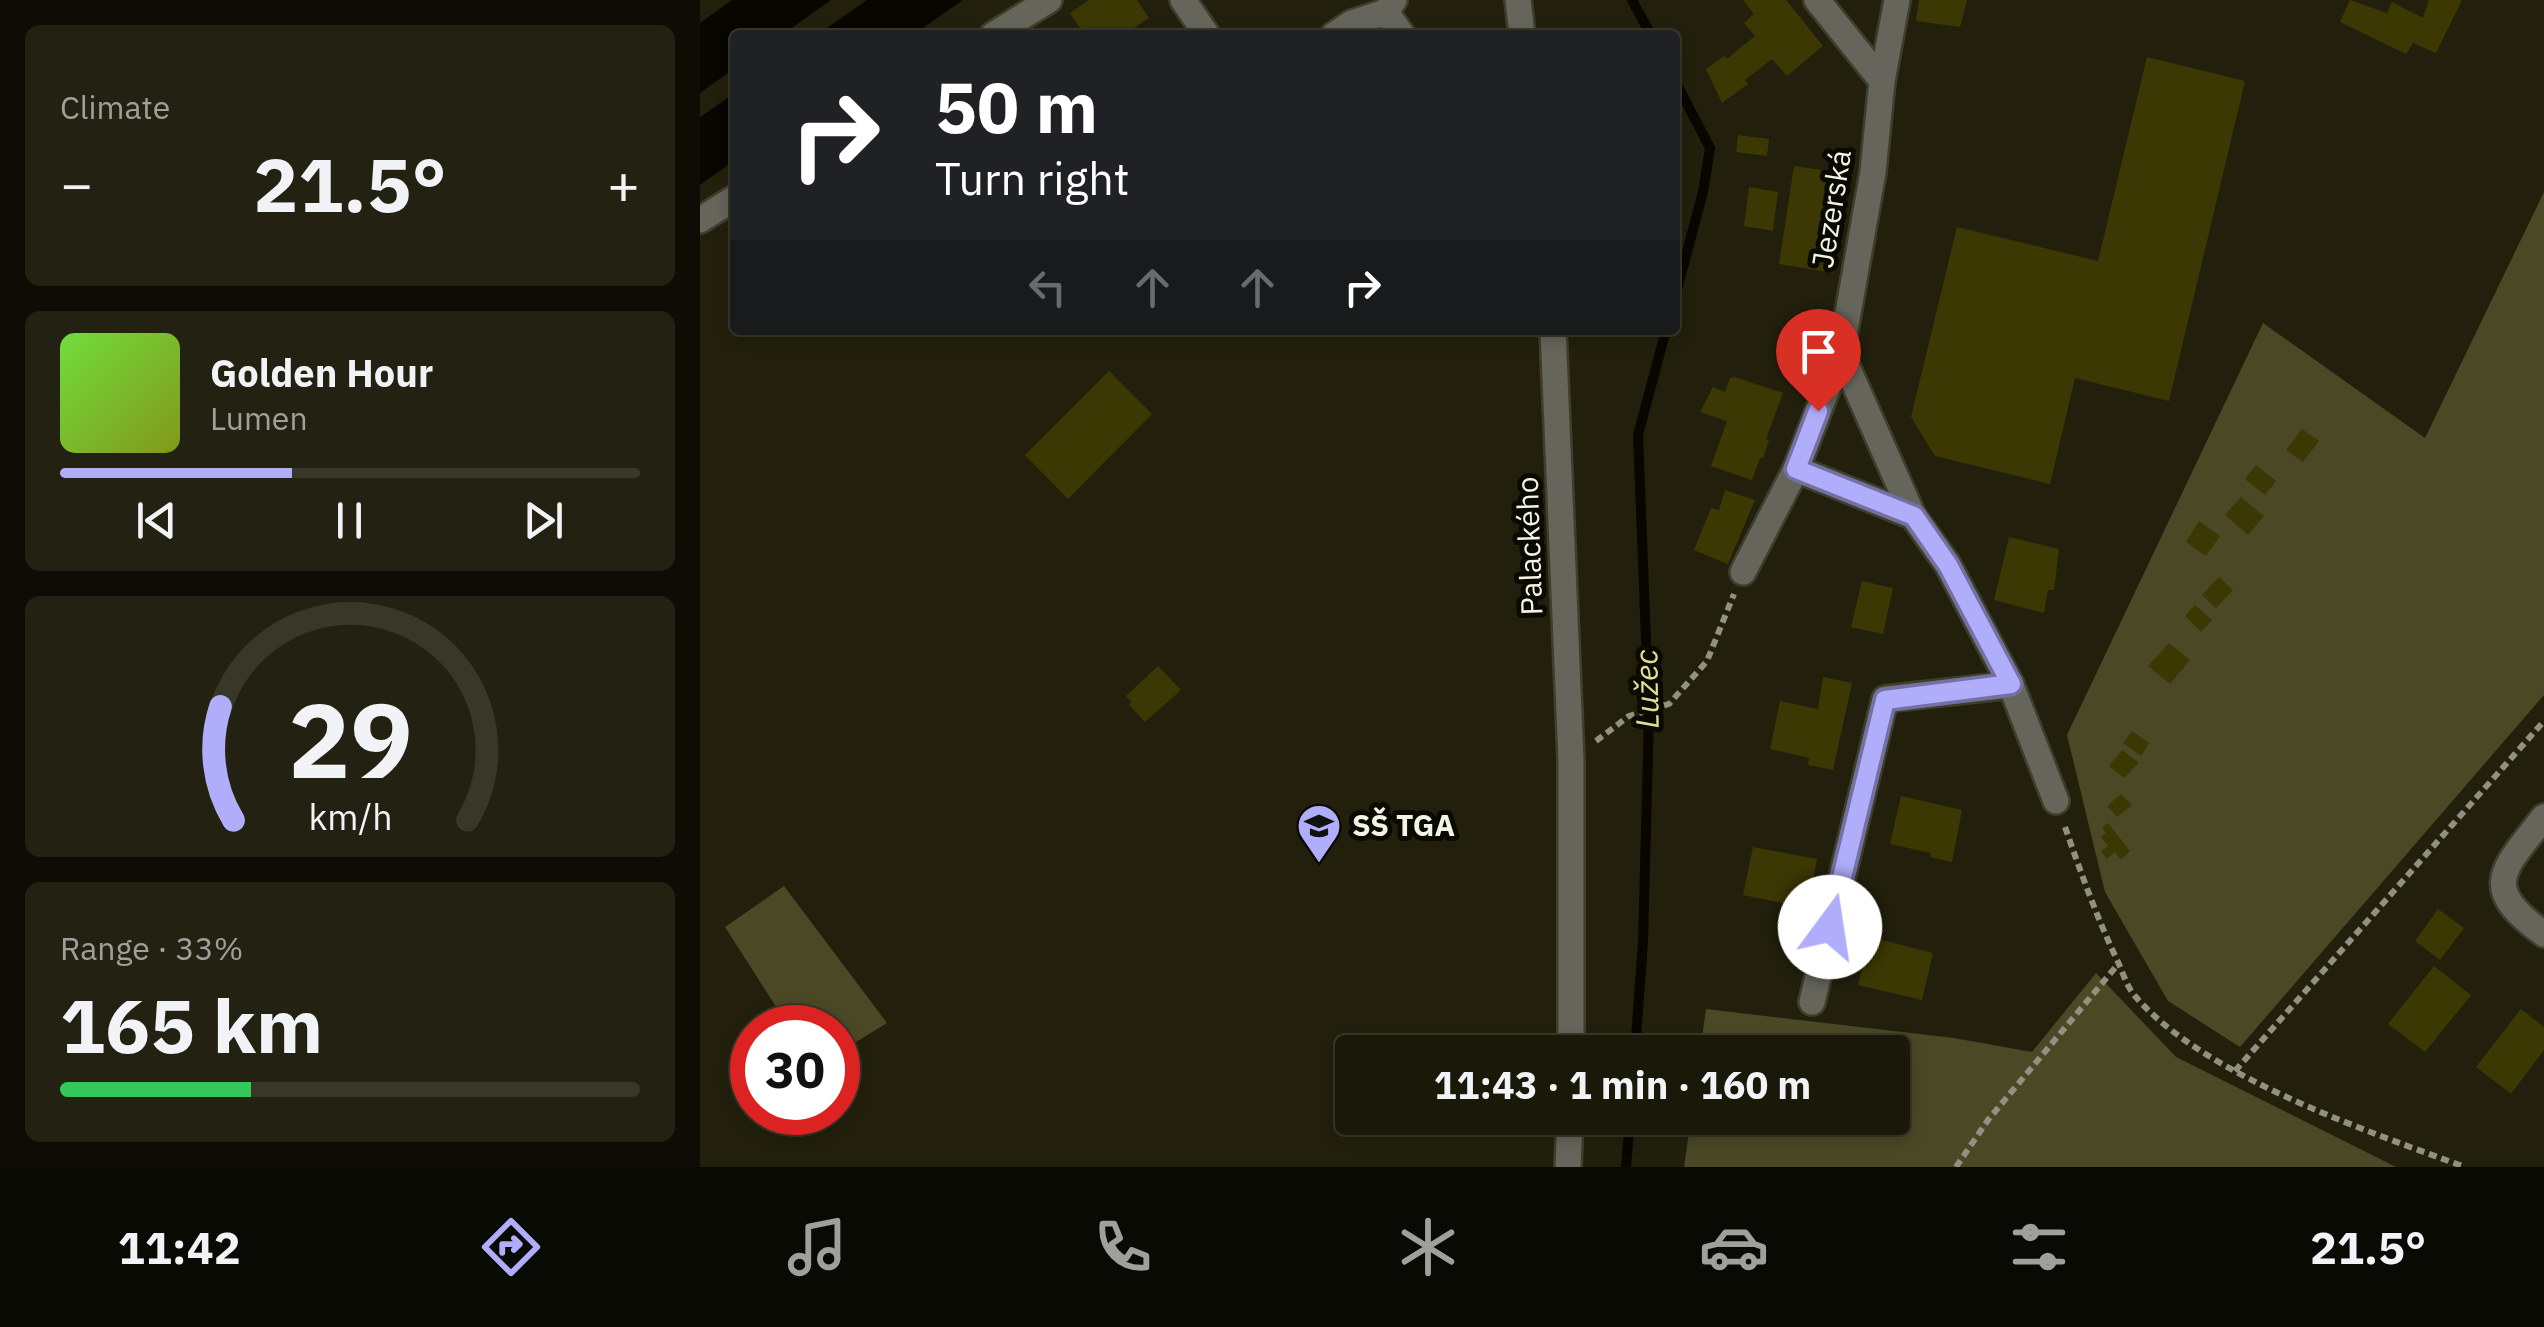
<!DOCTYPE html>
<html lang="en">
<head>
<meta charset="utf-8">
<style>
  body { margin:0; font-family:"IBM Plex Sans",sans-serif; background:#232112; color:#f1f3f6; height:100vh; display:flex; flex-direction:column; font-size:38px; white-space:nowrap }
  * { box-sizing:border-box; margin:0 }
  p { font-size:32px; color:#9fa09c }
  .icon { flex:none; width:55px; height:55px; fill:none; stroke:currentColor; stroke-width:2; stroke-linecap:round; stroke-linejoin:round }
  .map { position:relative; flex:1; overflow:hidden }
  .sheet { display:flex; flex-direction:column; gap:25px; padding:25px; background:#0e0d05; width:700px }
  .sheet>* { flex:none }
  .top-card { position:absolute; left:30px; top:30px; width:950px; height:305px; border-radius:10px; box-shadow:0 5px 15px #0003,0 0 0 2px #38372a; background:#202124; color:#fff; overflow:hidden }
  .speed { position:absolute; left:30px; top:1005px; display:flex; gap:20px; font-size:50px; font-weight:700; text-align:center }
  .speed>* { display:grid; place-content:center; width:130px; height:130px; border-radius:50%; background:#1a1809; box-shadow:0 5px 15px #0003,0 0 0 2px #38372a; line-height:1 }
  .speed .limit { border:15px solid #d22; background:#fff; color:#111 }
  .pin { position:absolute; display:grid; place-items:center; width:85px; height:85px; color:#fff; margin:-102px -42px; border-radius:50% 50% 50% 0; rotate:-45deg; box-shadow:0 0 10px #0007 }
  .pin .icon { rotate:45deg }
  .me { position:absolute; width:110px; margin:-55px; rotate:14deg; stroke-linejoin:round; filter:drop-shadow(0 0 8px #0008) }
  .turn { display:flex; align-items:center; gap:35px; height:210px; padding:0 40px; font-size:45px }
  .turn .icon { width:130px; height:130px; stroke-width:2.5 }
  .turn b { display:block; font-size:70px; line-height:85px }
  .lanes { display:flex; align-items:center; height:95px; padding:0 40px; background:#0003; justify-content:center; gap:50px; direction:ltr }
  .lanes .off { opacity:.35 }
  .big { font-size:75px; font-weight:800; line-height:1.1 }
  .sheet .tile { flex:1; display:flex; flex-direction:column; justify-content:center; gap:15px; min-width:0; padding:0 35px; border-radius:15px; background:#232112 }
  .sheet .dial { align-items:center; gap:0 }
  .dial svg { height:260px; overflow:visible; fill:none; stroke:#38372a; stroke-width:7; stroke-linecap:round; text-anchor:middle }
  .dial text { fill:#f1f3f6; stroke:none }
  .song { display:flex; align-items:center; gap:30px }
  .cover { width:120px; height:120px; border-radius:15px; background:linear-gradient(135deg,hsl(100 70% 55%),hsl(70 70% 35%)) }
  .played { height:10px; border-radius:5px; background:linear-gradient(90deg,#b0aefa 40%,#38372a 40%) }
  .keys { display:flex; justify-content:space-around; direction:ltr }
  .heat { display:flex; justify-content:space-between; align-items:center; font-size:55px; direction:ltr }
  .charge { height:15px; border-radius:8px; background:linear-gradient(90deg,#34c759 33%,#38372a 0) }
  .trip { position:absolute; left:635px; top:1035px; width:575px; height:100px; border-radius:10px; background:#1a1809; box-shadow:0 5px 15px #0003,0 0 0 2px #38372a; font-weight:800; line-height:100px; text-align:center }
  .dock { display:flex; height:160px; justify-content:space-around; align-items:center; background:#0a0a04; color:#9fa09c }
  .dock .icon { width:70px; height:70px }
  .dock .on { color:#b0aefa }
  .dock b { font-size:45px; color:#f1f3f6 }
  main { display:flex; flex:1; min-height:0 }
  .map>svg:first-child { display:block }
  .green { fill:#4a4825 }
  .water { fill:#090600 }
  .lines { fill:none; stroke-linecap:round; stroke-linejoin:round }
  .stream { stroke:#090600; stroke-width:10 }
  .building { fill:#3c3804 }
  .minor-casing { stroke:#3f3e2b; stroke-width:30 }
  .path { stroke:#929181; stroke-width:6; stroke-dasharray:8 5; stroke-linecap:butt }
  .minor { stroke:#66655b; stroke-width:25 }
  .route-casing { stroke:#7271a2; stroke-width:25 }
  .route { stroke:#b0aefa; stroke-width:18 }
  .labels { text-anchor:middle; stroke-width:10; stroke-linejoin:round; paint-order:stroke }
  .street-label { font-size:30px; fill:#f3f3e6; stroke:#0a0a03 }
  .poi-label { font-size:30px; font-weight:bold; fill:#f3f3e6; stroke:#0a0a03; text-anchor:start }
  .water-label { font-size:32px; font-style:italic; fill:#e3de91; stroke:#0a0a03 }
</style>
</head>
<body>
<main>
<section class="sheet">
<div class="tile"><p>Climate</p>
<div class="heat"><a>−</a><b class="big">21.5°</b><a>+</a></div>
</div>
<div class="tile">
<div class="song"><i class="cover"></i><div><b>Golden Hour</b><p>Lumen</p></div></div>
<div class="played"></div>
<div class="keys"><svg class="icon" aria-label="previous" viewBox="0 0 24 24"><path d="M18 5L8 12l10 7zM5 5v14"/></svg><svg class="icon" aria-label="pause" viewBox="0 0 24 24"><path d="M8 5v14M16 5v14"/></svg><svg class="icon" aria-label="next" viewBox="0 0 24 24"><path d="M6 5l10 7-10 7zM19 5v14"/></svg></div>
</div>
<div class="tile dial"><svg viewBox="0 0 100 80">
<path d="M14 69A42 42 0 1 1 86 69"/>
<path d="M14 69A42 42 0 0 1 10 34" stroke="#b0aefa"/>
<text x="50" y="56" font-size="32" font-weight="700">29</text>
<text x="50" y="72" font-size="11">km/h</text>
</svg></div>
<div class="tile"><p>Range · 33%</p><b class="big">165 km</b><div class="charge"></div></div>
</section>
<div class="map">
<svg width="1844" height="1167" viewBox="0 0 1844 1167">
  <rect width="100%" height="100%" fill="#22200c"/>
  <g class="green">
    <path d="M1844,192V695L1540,1047L1468,1001L1405,892L1367,735L1563,323L1725,438Z"/>
    <path d="M84,886L187,1023L138,1053V1028L89,1027L25,927Z"/>
    <path d="M1396,973L1476,1057L1696,1167H984L991,1118H1192V1052H1000L1006,1009L1254,1038L1332,1052Z"/>
  </g>
  <g class="water">
    <path d="M32,0H131L82,35H35V68L0,93V23Z"/>
    <path d="M167,0H263L213,35H117Z"/>
    <path d="M35,93V160L0,185V117Z"/>
  </g>
  <g class="lines">
    <g class="stream">
      <path d="M932,0L951,35"/>
      <path d="M975,81L1010,148L1003,192L975,297"/>
      <path d="M935,1052L943,942L949,716L938,435L966,330"/>
      <path d="M926,1167L930,1118"/>
    </g>
  </g>
  <g class="building">
    <path d="M389,0H437L449,18L423,35H385L370,13Z"/>
    <path d="M1043,0H1086L1123,46L1087,76L1072,59L1045,80L1048,84L1022,103L1006,69L1024,56L1027,59L1055,36L1044,23L1054,14Z"/>
    <path d="M1219,0H1267L1260,27L1216,21Z"/>
    <path d="M1650,0L1687,13L1692,2L1723,18L1729,0H1762L1736,53L1713,43L1706,54L1640,22Z"/>
    <path d="M1447,57L1545,81L1469,401L1375,378L1350,484L1235,456L1211,417L1257,227L1398,261Z"/>
    <path d="M1038,135L1069,139L1067,156L1036,152Z"/>
    <path d="M1094,166L1149,174L1134,273L1079,264Z"/>
    <path d="M1049,187L1078,192L1073,231L1044,226Z"/>
    <path d="M409,371L452,414L368,499L325,455Z"/>
    <path d="M1034,377L1083,393L1066,439L1069,440L1063,458H1060L1052,480L1011,466L1027,421L1000,412L1013,387L1025,392L1030,378Z"/>
    <path d="M1602,429L1619,441L1603,462L1586,450Z"/>
    <path d="M1556,465L1576,481L1565,495L1545,479Z"/>
    <path d="M1025,490L1055,500L1028,564L994,550L1011,508L1019,510Z"/>
    <path d="M1541,497L1564,516L1548,535L1525,515Z"/>
    <path d="M1499,521L1520,536L1506,556L1486,542Z"/>
    <path d="M1309,537L1359,549L1354,590H1348L1344,613L1294,600Z"/>
    <path d="M1519,577L1533,590L1516,608L1502,595Z"/>
    <path d="M1162,581L1193,588L1183,634L1151,627Z"/>
    <path d="M1495,605L1512,620L1501,632L1485,616Z"/>
    <path d="M1469,643L1490,660L1470,684L1448,666Z"/>
    <path d="M458,666L481,690L445,722L429,705L432,702L426,696Z"/>
    <path d="M1123,677L1152,683L1133,770L1108,765L1109,758L1070,749L1080,701L1118,709Z"/>
    <path d="M1432,731L1449,743L1441,756L1423,743Z"/>
    <path d="M1422,750L1439,763L1424,778L1409,766Z"/>
    <path d="M1421,794L1432,805L1417,817L1407,806Z"/>
    <path d="M1201,796L1262,810L1252,862L1230,857L1231,853L1190,844Z"/>
    <path d="M1408,823L1430,851L1421,860L1415,852L1407,859L1401,851L1408,846L1401,837L1406,833L1402,828Z"/>
    <path d="M1053,847L1117,859L1108,908L1043,895Z"/>
    <path d="M1738,909L1764,928L1740,960L1715,941Z"/>
    <path d="M1170,937L1233,953L1222,1000L1158,985Z"/>
    <path d="M1734,966L1771,995L1725,1052L1688,1024Z"/>
    <path d="M1821,1009L1844,1027V1050L1811,1094L1776,1067Z"/>
  </g>
  <g class="lines">
    <defs>
      <g id="minor">
        <path d="M483,0L507,35"/>
        <path d="M694,0L686,12L702,35"/>
        <path d="M818,0L822,35"/>
        <path d="M1117,0L1182,81"/>
        <path d="M293,35L349,0"/>
        <path d="M634,35L652,23L686,12"/>
        <path d="M0,220L35,198"/>
        <path d="M853,330L871,760V1052"/>
        <path d="M1141,353L1213,516L1248,565L1311,685L1356,801"/>
        <path d="M1096,469L1213,516"/>
        <path d="M1043,572L1096,469L1141,353L1173,172L1182,81L1197,0"/>
        <path d="M1844,817C1803,870 1778,887 1844,934"/>
        <path d="M1112,1002L1185,699L1311,685"/>
        <path d="M868,1167L870,1118"/>
      </g>
    </defs>
    <use href="#minor" class="minor-casing"/>
    <g class="path">
      <path d="M896,741L929,716L969,704L1007,661L1034,594"/>
      <path d="M1365,827C1381,873 1397,918 1418,962C1423,973 1427,987 1435,996C1503,1076 1667,1131 1765,1167"/>
      <path d="M1535,1071L1844,721"/>
      <path d="M1256,1167L1288,1120L1419,963"/>
    </g>
    <use href="#minor" class="minor"/>
  </g>
  <g class="lines">
    <defs>
      <path id="route" d="M1118,411L1096,469L1214,516L1248,565L1311,684L1185,700L1130,927"/>
    </defs>
    <use href="#route" class="route-casing"/>
    <use href="#route" class="route"/>
  </g>
  <defs>
    <symbol id="school-pin" viewBox="-11 -11 22 30"><path d="M0 17L-7.5 6A9.5 9.5 0 1 1 7.5 6Z" fill="#b0aefa" stroke="#0a0a03"/><path d="M0-5L7-2L0 1L-7-2ZM-4 1L0 2.5L4 1V4Q0 6-4 4Z" fill="#111"/></symbol>
  </defs>
  <g fill-rule="evenodd">
    <use href="#school-pin" x="594" y="801" width="50" height="68"/>
  </g>
  <g class="labels">
    <g class="street-label">
      <text transform="translate(1132 209) rotate(-81)" y="10">Jezerská</text>
      <text transform="translate(830 546) rotate(-92)" y="10">Palackého</text>
    </g>
    <g class="poi-label">
      <text x="652" y="836">SŠ TGA</text>
    </g>
    <g class="water-label">
      <text transform="translate(947 689) rotate(-91)" y="11">Lužec</text>
    </g>
  </g>
</svg>
<div class="speed"><div class="limit">30</div></div>
<div class="pin" style="left:1118px;top:411px;background:#d93025"><svg class="icon" aria-label="arrive" viewBox="0 0 24 24"><path d="M6 21V4h12l-3 4 3 4H6"/></svg></div>
<svg class="me" style="left:1130px;top:927px" viewBox="-20 -20 40 40"><circle r="19" fill="#fff"/><path d="M0-13L10 11 0 6-10 11z" fill="#b0aefa"/></svg>
<div class="trip">11:43 · 1 min · 160 m</div>
<div class="top-card">
<div class="turn"><svg class="icon" aria-label="right" viewBox="0 0 24 24"><path d="M7 20v-9h11M14 6l5 5-5 5"/></svg><div><b>50 m</b>Turn right</div></div>
<div class="lanes"><svg class="icon off" aria-label="left" viewBox="0 0 24 24"><path d="M17 20v-9H6M10 6l-5 5 5 5"/></svg><svg class="icon off" aria-label="ahead" viewBox="0 0 24 24"><path d="M12 20V5M6 11l6-6 6 6"/></svg><svg class="icon off" aria-label="ahead" viewBox="0 0 24 24"><path d="M12 20V5M6 11l6-6 6 6"/></svg><svg class="icon" aria-label="right" viewBox="0 0 24 24"><path d="M7 20v-9h11M14 6l5 5-5 5"/></svg></div>
</div>
</div>
</main>
<nav class="dock">
<b>11:42</b>
<svg class="icon on" aria-label="directions" viewBox="0 0 24 24"><path d="M12 3l9 9-9 9-9-9zM9 14v-3h6M13 9l2 2-2 2"/></svg>
<svg class="icon" aria-label="music" viewBox="0 0 24 24"><path d="M9 18V5l10-2v13"/><circle cx="6" cy="18" r="3"/><circle cx="16" cy="16" r="3"/></svg>
<svg class="icon" aria-label="phone" viewBox="0 0 24 24"><path d="M5 4h4l2 5-3 2q2 4 5 5l2-3 5 2v4C11 20 4 13 5 4z"/></svg>
<svg class="icon" aria-label="climate" viewBox="0 0 24 24"><path d="M12 3v18M4 7l16 10M4 17L20 7"/></svg>
<svg class="icon" aria-label="car" viewBox="0 0 24 24"><path d="M5 17H2v-5l4-1 3-4h7l3 4 3 1v5h-3M9 17h6M6 11h13"/><circle cx="7" cy="17" r="2"/><circle cx="17" cy="17" r="2"/></svg>
<svg class="icon" aria-label="filters" viewBox="0 0 24 24"><path d="M4 7h16M4 17h16"/><circle cx="9" cy="7" r="2"/><circle cx="15" cy="17" r="2"/></svg>
<b>21.5°</b>
</nav>
</body>
</html>
